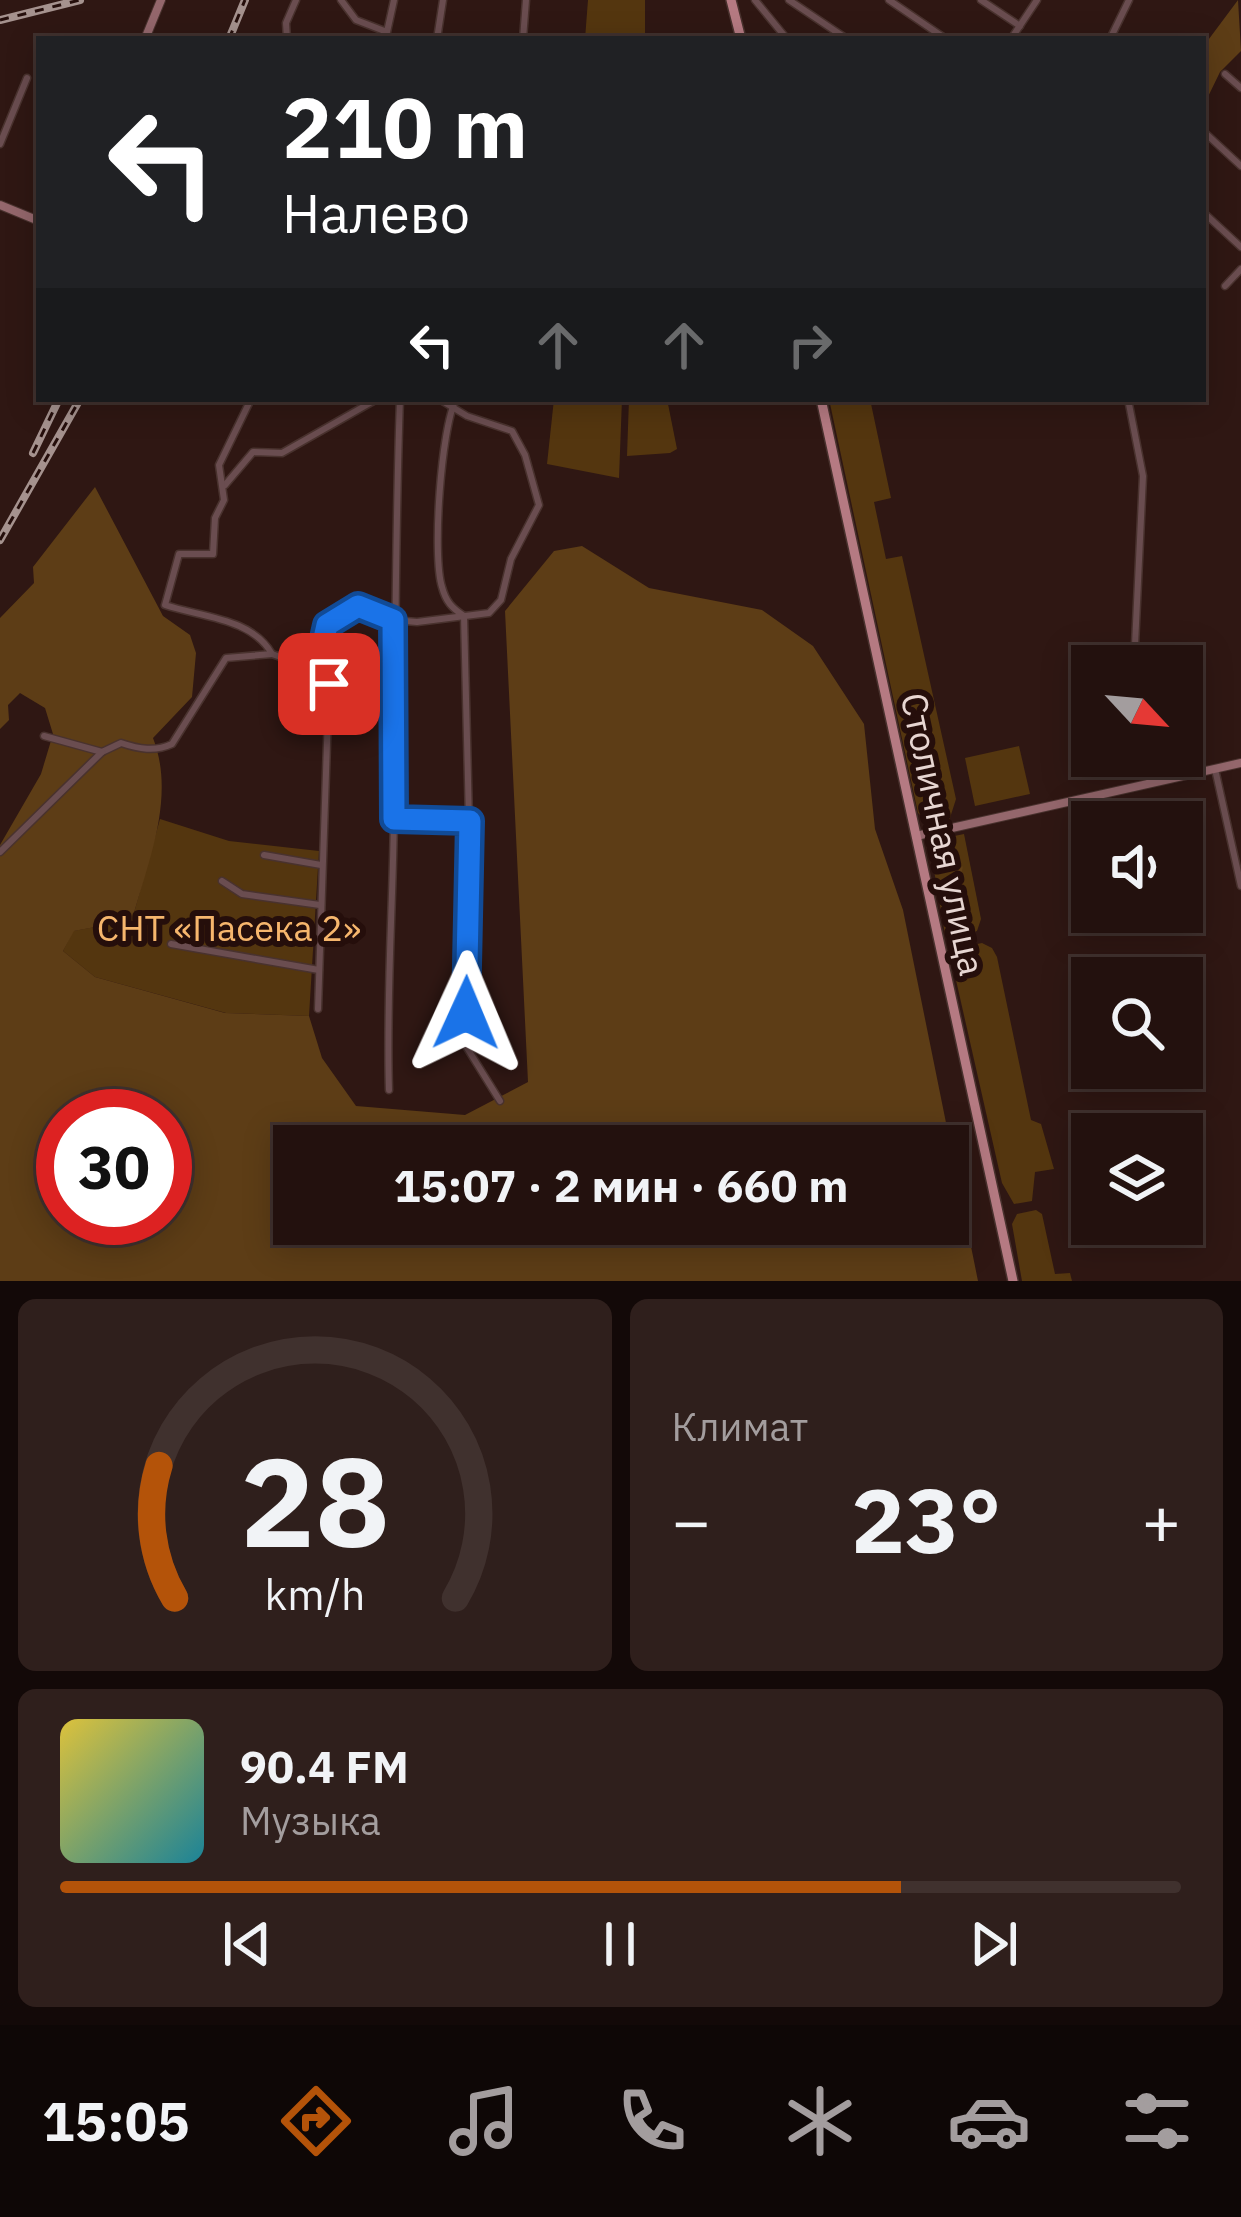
<!DOCTYPE html>
<html lang="ru">
<head>
<meta charset="utf-8">
<style>
  body { margin:0; font-family:"IBM Plex Sans",sans-serif; background:#2f1f1c; color:#f1f3f6; height:100vh; display:flex; flex-direction:column; font-size:45px; white-space:nowrap }
  * { box-sizing:border-box; margin:0 }
  p { font-size:39px; color:#a39d9e }
  .icon { flex:none; width:66px; height:66px; fill:none; stroke:currentColor; stroke-width:2; stroke-linecap:round; stroke-linejoin:round }
  .map { position:relative; height:1281px; overflow:hidden }
  .details { display:flex; flex-direction:column; gap:18px; padding:18px; background:#130908; flex:1 }
  .details>* { flex:none }
  .guide { position:absolute; left:36px; top:36px; width:1170px; height:366px; border-radius:0px; box-shadow:0 6px 30px #0003,0 0 0 3px #40312e; background:#202124; color:#fff; overflow:hidden }
  .needle { width:78px; rotate:116deg }
  .tools { position:absolute; left:1071px; top:645px; display:grid; gap:24px }
  .tools a { display:grid; place-items:center; width:132px; height:132px; border-radius:0px; background:#23110e; box-shadow:0 6px 30px #0003,0 0 0 3px #40312e; font-size:60px }
  .speed { position:absolute; left:36px; top:1089px; display:flex; gap:24px; font-size:60px; font-weight:700; text-align:center }
  .speed>* { display:grid; place-content:center; width:156px; height:156px; border-radius:50%; background:#23110e; box-shadow:0 6px 30px #0003,0 0 0 3px #40312e; line-height:1 }
  .speed .limit { border:18px solid #d22; background:#fff; color:#111 }
  .pin { position:absolute; display:grid; place-items:center; width:102px; height:102px; color:#fff; margin:-51px; border-radius:24px; box-shadow:0 6px 18px #0006 }
  .me { position:absolute; width:132px; margin:-66px; rotate:1deg; stroke-linejoin:round; filter:drop-shadow(0 0 9px #0008) }
  .turn { display:flex; align-items:center; gap:42px; height:252px; padding:0 48px; font-size:54px }
  .turn .icon { width:156px; height:156px; stroke-width:2.5 }
  .turn b { display:block; font-size:84px; line-height:102px }
  .lanes { display:flex; align-items:center; height:114px; padding:0 48px; background:#0003; justify-content:center; gap:60px; direction:ltr }
  .lanes .off { opacity:.35 }
  .big { font-size:90px; font-weight:700; line-height:1.1 }
  .details .widget { flex:1; display:flex; flex-direction:column; justify-content:center; gap:18px; min-width:0; padding:0 42px; border-radius:18px; background:#2f1f1c }
  .details .dial { align-items:center; gap:0 }
  .dial svg { height:312px; overflow:visible; fill:none; stroke:#40312e; stroke-width:7; stroke-linecap:round; text-anchor:middle }
  .dial text { fill:#f1f3f6; stroke:none }
  .song { display:flex; align-items:center; gap:36px }
  .cover { width:144px; height:144px; border-radius:18px; background:linear-gradient(135deg,hsl(50 70% 55%),hsl(190 70% 35%)) }
  .played { height:12px; border-radius:6px; background:linear-gradient(90deg,#b45309 75%,#40312e 75%) }
  .keys { display:flex; justify-content:space-around; direction:ltr }
  .heat { display:flex; justify-content:space-between; align-items:center; font-size:66px; direction:ltr }
  .details .tiles { flex:1; display:grid; gap:18px; grid-template-columns:1fr 1fr }
  .widget:last-child { grid-column:span 2 }
  .trip { position:absolute; left:273px; top:1125px; width:696px; height:120px; border-radius:0px; background:#23110e; box-shadow:0 6px 30px #0003,0 0 0 3px #40312e; font-weight:700; line-height:120px; text-align:center }
  .tab-bar { display:flex; height:192px; justify-content:space-around; align-items:center; background:#0e0706; color:#a39d9e }
  .tab-bar .icon { width:84px; height:84px }
  .tab-bar .current { color:#b45309 }
  .tab-bar b { font-size:54px; color:#f1f3f6 }
  .map>svg:first-child { display:block }
  .green { fill:#54360f }
  .forest { fill:#5d3d16; fill-rule:evenodd }
  .lines { fill:none; stroke-linecap:round; stroke-linejoin:round }
  .street-casing { stroke:#49322e; stroke-width:9 }
  .secondary-casing { stroke:#49322e; stroke-width:10 }
  .primary-casing { stroke:#49322e; stroke-width:12 }
  .street { stroke:#6a4d50; stroke-width:6 }
  .secondary { stroke:#94676c; stroke-width:8 }
  .primary { stroke:#b57a82; stroke-width:9 }
  .rail-casing { stroke:#a5928e; stroke-width:8 }
  .rail { stroke:#250e0b; stroke-width:3; stroke-dasharray:9; stroke-linecap:butt }
  .route-casing { stroke:#114b97; stroke-width:30 }
  .route { stroke:#1a73e8; stroke-width:21 }
  .labels { text-anchor:middle; stroke-width:12; stroke-linejoin:round; paint-order:stroke }
  .street-label { font-size:36px; fill:#e7d6d2; stroke:#250e0b }
  .park-label { font-size:36px; fill:#f6b66d; stroke:#250e0b }
</style>
</head>
<body>
<div class="map">
<svg width="1241" height="1281" viewBox="0 0 1241 1281">
  <rect width="100%" height="100%" fill="#2f1713"/>
  <g class="green">
    <path d="M588,0H645V39H585Z"/>
    <path d="M554,399H622L619,478L547,464Z"/>
    <path d="M629,399H667L677,449L670,453L627,456Z"/>
    <path d="M829,399H870L891,498L874,502L886,559L902,556L956,799L949,821L928,822L918,813Z"/>
    <path d="M1019,746L1030,794L975,806L965,758Z"/>
    <path d="M160,819L229,841L319,851L309,1016L226,1013L95,977L63,951L73,931L132,920Z"/>
    <path d="M964,834L981,919L977,931L951,940L945,934L931,853L940,839Z"/>
    <path d="M982,943L992,948L997,957L1031,1120L1041,1124L1054,1169L1035,1172L1032,1201L1014,1204L1002,1183L951,958L958,948Z"/>
    <path d="M1036,1210L1042,1214L1055,1274L1070,1273L1072,1281H1022L1012,1224L1017,1214Z"/>
  </g>
  <g class="forest">
    <path d="M1238,0L1241,51L1220,72L1203,107V47Z"/>
    <path d="M95,487L163,616L190,635L196,653L192,697L153,738C176,797 148,862 132,920L74,931L63,951L95,977L225,1013L309,1016L322,1058L356,1106L465,1115L528,1082L505,611L554,551L582,546L649,588L762,610L813,646L864,724L875,829L903,910L978,1281H0V845L41,774L53,734L45,708L20,693L8,705L9,720L0,729V618L34,583L33,567ZM63,1116H165V1218H63ZM294,1146H948V1224H294Z"/>
    <path d="M963,866C957,887 975,906 968,929L961,932L942,883Z"/>
  </g>
  <g class="lines">
    <defs>
      <g id="street">
        <path d="M341,0L356,20L387,32L394,0"/>
        <path d="M755,0L787,39"/>
        <path d="M789,0L847,39"/>
        <path d="M889,0L946,39"/>
        <path d="M981,0L1020,26"/>
        <path d="M287,39L286,23L296,0"/>
        <path d="M437,39L443,0"/>
        <path d="M523,39L526,0"/>
        <path d="M1011,39L1037,0"/>
        <path d="M1110,39L1129,0"/>
        <path d="M1225,74L1241,88"/>
        <path d="M1203,131L1241,166"/>
        <path d="M0,144L27,78"/>
        <path d="M1203,212L1241,247"/>
        <path d="M1225,286L1241,269"/>
        <path d="M456,399C441,429 432,555 442,587C446,602 452,608 464,616"/>
        <path d="M1128,399L1143,476L1134,666"/>
        <path d="M225,485L253,452L282,453L377,399"/>
        <path d="M464,616L469,821L464,1043L500,1101"/>
        <path d="M272,654L303,665L320,656"/>
        <path d="M44,736L102,752L121,743C139,749 155,752 172,744L226,658L272,654C252,618 201,617 165,605L179,554H213L215,518L224,500L219,465L251,399"/>
        <path d="M1144,756L1150,783"/>
        <path d="M1215,769L1241,886"/>
        <path d="M395,819L469,821"/>
        <path d="M0,852L102,752"/>
        <path d="M264,855L321,865"/>
        <path d="M222,881L242,894L320,905"/>
        <path d="M171,944L319,970"/>
        <path d="M318,1009L329,684L320,656L327,625L358,606L393,620L417,622L489,613L501,600L511,559L539,505L525,455L512,431L467,416L439,399"/>
        <path d="M389,1090C386,997 393,906 394,814C395,675 395,537 400,399"/>
      </g>
      <g id="secondary">
        <path d="M145,39L161,0"/>
        <path d="M0,205L39,221"/>
        <path d="M916,836L1241,763"/>
      </g>
      <g id="primary">
        <path d="M731,0L741,39"/>
        <path d="M821,399L1013,1281"/>
      </g>
    </defs>
    <use href="#street" class="street-casing"/>
    <use href="#secondary" class="secondary-casing"/>
    <use href="#primary" class="primary-casing"/>
    <use href="#street" class="street"/>
    <use href="#secondary" class="secondary"/>
    <use href="#primary" class="primary"/>
    <defs>
      <g id="rail">
        <path d="M0,20L80,0"/>
        <path d="M229,39L245,0"/>
        <path d="M33,453L59,399"/>
        <path d="M0,540L80,399"/>
      </g>
    </defs>
    <use href="#rail" class="rail-casing"/>
    <use href="#rail" class="rail"/>
  </g>
  <g class="lines">
    <defs>
      <path id="route" d="M329,684L320,656L327,625L358,606L393,620L394,819L470,821L466,1013"/>
    </defs>
    <use href="#route" class="route-casing"/>
    <use href="#route" class="route"/>
  </g>
  <g class="labels">
    <g class="street-label">
      <text transform="translate(943 834) rotate(78)" y="13">Столичная улица</text>
    </g>
    <g class="park-label">
      <text x="229" y="941">СНТ «Пасека 2»</text>
    </g>
  </g>
</svg>
<div class="tools">
<a><svg class="needle" viewBox="-14 -14 28 28"><path d="M0-13l5 13h-10z" fill="#e53935"/><path d="M0 13l5-13h-10z" fill="#a39d9e"/></svg></a>
<a><svg class="icon" aria-label="sound" viewBox="0 0 24 24"><path d="M4 9h4l5-4v14l-5-4H4zM17 9q2 3 0 6"/></svg></a>
<a><svg class="icon" aria-label="search" viewBox="0 0 24 24"><circle cx="10" cy="10" r="6"/><path d="M15 15l6 6"/></svg></a>
<a><svg class="icon" aria-label="layers" viewBox="0 0 24 24"><path d="M12 4l9 5-9 5-9-5zM3 14l9 5 9-5"/></svg></a>
</div>
<div class="speed"><div class="limit">30</div></div>
<div class="pin" style="left:329px;top:684px;background:#d93025"><svg class="icon" aria-label="arrive" viewBox="0 0 24 24"><path d="M6 21V4h12l-3 4 3 4H6"/></svg></div>
<svg class="me" style="left:466px;top:1013px" viewBox="-20 -20 40 40"><path d="M0-17L14 15 0 8-14 15z" fill="#1a73e8" stroke="#fff" stroke-width="4"/></svg>
<div class="trip">15:07 · 2 мин · 660 m</div>
<div class="guide">
<div class="turn"><svg class="icon" aria-label="left" viewBox="0 0 24 24"><path d="M17 20v-9H6M10 6l-5 5 5 5"/></svg><div><b>210 m</b>Налево</div></div>
<div class="lanes"><svg class="icon" aria-label="left" viewBox="0 0 24 24"><path d="M17 20v-9H6M10 6l-5 5 5 5"/></svg><svg class="icon off" aria-label="ahead" viewBox="0 0 24 24"><path d="M12 20V5M6 11l6-6 6 6"/></svg><svg class="icon off" aria-label="ahead" viewBox="0 0 24 24"><path d="M12 20V5M6 11l6-6 6 6"/></svg><svg class="icon off" aria-label="right" viewBox="0 0 24 24"><path d="M7 20v-9h11M14 6l5 5-5 5"/></svg></div>
</div>
</div>
<section class="details">
<div class="tiles">
<div class="widget dial"><svg viewBox="0 0 100 80">
<path d="M14 69A42 42 0 1 1 86 69"/>
<path d="M14 69A42 42 0 0 1 10 35" stroke="#b45309"/>
<text x="50" y="56" font-size="32" font-weight="700">28</text>
<text x="50" y="72" font-size="11">km/h</text>
</svg></div>
<div class="widget"><p>Климат</p>
<div class="heat"><a>−</a><b class="big">23°</b><a>+</a></div>
</div>
<div class="widget">
<div class="song"><i class="cover"></i><div><b>90.4 FM</b><p>Музыка</p></div></div>
<div class="played"></div>
<div class="keys"><svg class="icon" aria-label="previous" viewBox="0 0 24 24"><path d="M18 5L8 12l10 7zM5 5v14"/></svg><svg class="icon" aria-label="pause" viewBox="0 0 24 24"><path d="M8 5v14M16 5v14"/></svg><svg class="icon" aria-label="next" viewBox="0 0 24 24"><path d="M6 5l10 7-10 7zM19 5v14"/></svg></div>
</div>
</div>
</section>
<nav class="tab-bar">
<b>15:05</b>
<svg class="icon current" aria-label="directions" viewBox="0 0 24 24"><path d="M12 3l9 9-9 9-9-9zM9 14v-3h6M13 9l2 2-2 2"/></svg>
<svg class="icon" aria-label="music" viewBox="0 0 24 24"><path d="M9 18V5l10-2v13"/><circle cx="6" cy="18" r="3"/><circle cx="16" cy="16" r="3"/></svg>
<svg class="icon" aria-label="phone" viewBox="0 0 24 24"><path d="M5 4h4l2 5-3 2q2 4 5 5l2-3 5 2v4C11 20 4 13 5 4z"/></svg>
<svg class="icon" aria-label="climate" viewBox="0 0 24 24"><path d="M12 3v18M4 7l16 10M4 17L20 7"/></svg>
<svg class="icon" aria-label="car" viewBox="0 0 24 24"><path d="M5 17H2v-5l4-1 3-4h7l3 4 3 1v5h-3M9 17h6M6 11h13"/><circle cx="7" cy="17" r="2"/><circle cx="17" cy="17" r="2"/></svg>
<svg class="icon" aria-label="filters" viewBox="0 0 24 24"><path d="M4 7h16M4 17h16"/><circle cx="9" cy="7" r="2"/><circle cx="15" cy="17" r="2"/></svg>
</nav>
</body>
</html>
